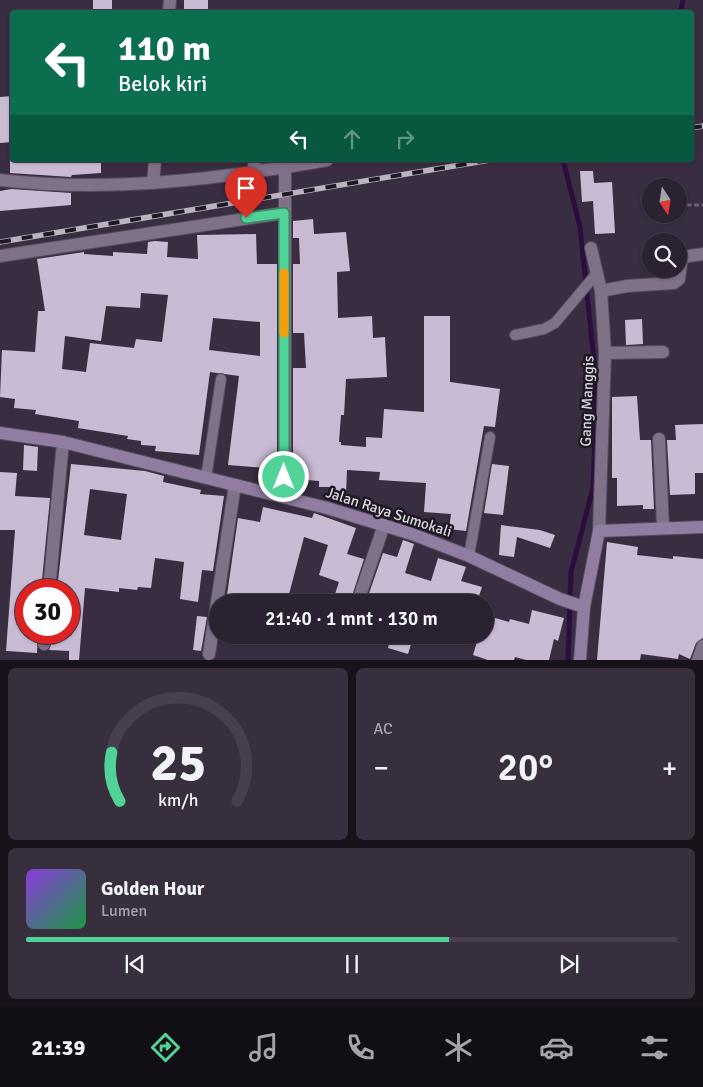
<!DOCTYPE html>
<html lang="id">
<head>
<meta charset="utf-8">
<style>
  body { margin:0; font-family:Signika,sans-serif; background:#372f3d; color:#f1f3f6; height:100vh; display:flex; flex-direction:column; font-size:19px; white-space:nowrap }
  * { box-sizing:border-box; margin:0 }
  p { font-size:16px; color:#a6a4ab }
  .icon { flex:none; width:28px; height:28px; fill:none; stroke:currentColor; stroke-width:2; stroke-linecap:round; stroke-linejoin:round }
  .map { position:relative; height:660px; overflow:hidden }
  .drawer { display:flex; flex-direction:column; gap:8px; padding:8px; background:#18131b; flex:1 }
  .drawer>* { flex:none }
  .guide { position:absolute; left:10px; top:10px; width:684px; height:152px; border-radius:5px; box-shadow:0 1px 4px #0004,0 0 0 1px #473f4d; background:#0b6e4f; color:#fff; overflow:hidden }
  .needle { width:32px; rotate:168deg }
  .tools { position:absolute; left:642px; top:178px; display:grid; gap:10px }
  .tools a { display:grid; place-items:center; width:45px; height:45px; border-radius:50%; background:#2b2231; box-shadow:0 1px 4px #0004,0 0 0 1px #473f4d; font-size:25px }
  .speed { position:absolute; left:15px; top:579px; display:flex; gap:10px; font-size:25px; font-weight:700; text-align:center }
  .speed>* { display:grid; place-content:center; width:65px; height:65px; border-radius:50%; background:#2b2231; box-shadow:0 1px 4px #0004,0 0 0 1px #473f4d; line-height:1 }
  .speed .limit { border:8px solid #d22; background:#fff; color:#111 }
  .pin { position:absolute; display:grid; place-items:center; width:42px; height:42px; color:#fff; margin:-51px -21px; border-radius:50% 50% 50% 0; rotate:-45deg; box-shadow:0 0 5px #0007 }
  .pin .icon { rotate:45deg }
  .me { position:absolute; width:55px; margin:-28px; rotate:0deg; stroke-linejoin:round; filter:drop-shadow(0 0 4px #0008) }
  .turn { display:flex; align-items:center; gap:18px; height:105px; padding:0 25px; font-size:22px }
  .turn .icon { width:65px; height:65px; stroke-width:2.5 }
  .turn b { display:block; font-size:35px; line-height:42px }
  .lanes { display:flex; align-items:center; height:48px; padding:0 25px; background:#0003; justify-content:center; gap:25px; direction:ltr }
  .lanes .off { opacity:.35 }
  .big { font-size:38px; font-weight:600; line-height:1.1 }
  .drawer .card { flex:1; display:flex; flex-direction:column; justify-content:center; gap:8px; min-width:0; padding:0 18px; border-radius:8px; background:#372f3d }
  .drawer .dial { align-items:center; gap:0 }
  .dial svg { height:130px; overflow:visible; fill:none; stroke:#473f4d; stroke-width:7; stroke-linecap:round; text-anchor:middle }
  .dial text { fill:#f1f3f6; stroke:none }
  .song { display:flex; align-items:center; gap:15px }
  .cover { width:60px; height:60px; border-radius:8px; background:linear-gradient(135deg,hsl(270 70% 55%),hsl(140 70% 35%)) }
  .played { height:5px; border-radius:2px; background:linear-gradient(90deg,#51d398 65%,#473f4d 65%) }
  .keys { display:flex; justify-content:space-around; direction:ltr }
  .heat { display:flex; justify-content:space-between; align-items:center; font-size:28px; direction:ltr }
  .drawer .tiles { flex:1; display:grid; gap:8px; grid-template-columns:1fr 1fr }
  .card:last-child { grid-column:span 2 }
  .trip { position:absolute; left:209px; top:594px; width:285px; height:50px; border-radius:25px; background:#2b2231; box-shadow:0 1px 4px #0004,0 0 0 1px #473f4d; font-weight:600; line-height:50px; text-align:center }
  .tab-bar { display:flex; height:80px; justify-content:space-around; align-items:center; background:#110e14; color:#a6a4ab }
  .tab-bar .icon { width:35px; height:35px }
  .tab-bar .current { color:#51d398 }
  .tab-bar b { font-size:22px; color:#f1f3f6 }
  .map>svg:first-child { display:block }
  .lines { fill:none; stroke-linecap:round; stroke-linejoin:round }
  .stream { stroke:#2d0d40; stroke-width:5 }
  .building { fill:#c9bbd4; fill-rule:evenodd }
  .lane-casing { stroke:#554b5b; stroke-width:12 }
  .street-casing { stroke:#554b5b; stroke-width:14 }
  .secondary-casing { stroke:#554b5b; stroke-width:14 }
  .path { stroke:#6c6274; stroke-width:3; stroke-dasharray:5 2.5; stroke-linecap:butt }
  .lane { stroke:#7e7188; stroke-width:10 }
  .street { stroke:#7e7188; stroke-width:12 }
  .secondary { stroke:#927da2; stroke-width:12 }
  .rail-casing { stroke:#bbb3c1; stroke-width:5.5 }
  .rail { stroke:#1d1821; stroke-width:4; stroke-dasharray:11; stroke-linecap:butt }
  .route-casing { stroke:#358963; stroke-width:12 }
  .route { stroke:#51d398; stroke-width:9 }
  .slow { stroke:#f59e0b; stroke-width:9 }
  .labels { text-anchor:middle; stroke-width:5; stroke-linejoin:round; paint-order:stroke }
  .street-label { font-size:15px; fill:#dcd5e2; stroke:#1d1821 }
</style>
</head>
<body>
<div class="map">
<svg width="703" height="660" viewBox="0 0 703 660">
  <rect width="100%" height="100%" fill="#392d41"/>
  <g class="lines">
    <g class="stream">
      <path d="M681,12L683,0"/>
      <path d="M563,160L580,227L594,360L596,410L593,488L571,572L568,660"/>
    </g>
  </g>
  <g class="building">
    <rect x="93" y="0" width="19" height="12"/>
    <rect x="184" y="0" width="24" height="12"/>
    <path d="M12,96V142L0,143V97Z"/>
    <path d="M10,160H101V173L72,175L71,177L10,173Z"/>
    <path d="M580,171H593L594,183L612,182L615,233L595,234L593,201L582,202Z"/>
    <path d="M11,189L71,193V205L0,211V191Z"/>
    <path d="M313,219L314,234L346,232L350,271L337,272L338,318L372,316L373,338L385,337L387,377L346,379L344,415H341L339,442H341V445L366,447V437L382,438L384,409L424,412V316H450V382L500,389L495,427L484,426L466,531L449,529L451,514L424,512L426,483L379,480L380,472L347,470L346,495L331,494L332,487H319V481L293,479V368H306L304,333H293V264H300L299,238H293V221Z"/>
    <path d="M256,234L257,264H277V469L228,465L239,376L210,372L199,455L155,451L156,446L141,445V441L127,439L128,436L78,428L79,421L35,414L36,410L14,408L15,399L0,397L2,350L35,352L38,311H45L37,259L84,252V254L113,256V252L147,254L148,242L155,241L168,242L167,257L198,259L197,235ZM141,293L168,295L162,342L136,339L134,348L90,343L86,372L62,369L65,336L101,341L106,306L140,308ZM213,318L260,322V356L209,350Z"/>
    <path d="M642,319L643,344L626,345L625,320Z"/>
    <path d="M637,396L640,440H651L654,509H643V505L617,506V478H612V397Z"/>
    <path d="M703,424V473H695V494L670,495L667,440H676L675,425Z"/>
    <path d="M24,445L38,447L37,471L23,470Z"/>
    <path d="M71,464L145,471L164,476L163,482L201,490L200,494L224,496L213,571L202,570L198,602L180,599L184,562L155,558L151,588L138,587L137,590L119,588V592L85,588L79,660H69V651L49,650L54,632H69V590H57ZM90,489L127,494L121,540L84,535Z"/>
    <path d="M492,464L509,466L503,515L484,513Z"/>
    <path d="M0,472L17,473L15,496L50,498L41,590H26V632H38L37,653L6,651L15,530H0Z"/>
    <path d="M263,507L312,518L314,513L356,528L347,554L364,559L351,599L335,594L339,582L319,575L328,545L304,537L287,602H226L238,518L260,522Z"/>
    <path d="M501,525L540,530L555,535L550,548L517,537L514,557L499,555Z"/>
    <path d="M403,540L414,544L405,573L431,581L438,558L466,567L461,581L482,587L477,602H366L383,553L397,557Z"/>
    <path d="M607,542L638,547L637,555L673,559V556L703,559V638L696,643L690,659L679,654L678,659L641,654L640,660H597Z"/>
    <path d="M532,610L564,618L558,641L554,639L549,660H526L515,657L514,660H488L473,655L479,635H485V615L509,622L510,619L529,624Z"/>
    <path d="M197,616L207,617L201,651L193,650Z"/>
    <path d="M391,635H414L408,654L388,648Z"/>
  </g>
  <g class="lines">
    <defs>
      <g id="lane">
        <path d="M515,335L544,329L555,323L597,273"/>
        <path d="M206,478L221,379"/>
        <path d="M469,556L490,437"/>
      </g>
      <g id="street">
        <path d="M169,12L170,0"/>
        <path d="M253,173L255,160"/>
        <path d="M0,180C109,193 220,179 327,160"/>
        <path d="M153,183L155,160"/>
        <path d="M591,248L601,291L605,353L599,531"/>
        <path d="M0,256L284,213"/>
        <path d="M601,291L627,286L674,283L679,279L682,257L703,254"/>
        <path d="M605,353L663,352"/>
        <path d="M659,439L663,527"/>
        <path d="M285,496V168"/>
        <path d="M49,590L63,442"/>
        <path d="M359,598L384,525"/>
        <path d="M44,644L46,632"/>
        <path d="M209,654L235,485"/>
        <path d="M698,660L703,646"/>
      </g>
      <g id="secondary">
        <path d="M0,433L63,442L327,508L412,534L469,556L560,599L584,607"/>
        <path d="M580,660L584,607L599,531L703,527"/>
      </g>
    </defs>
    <use href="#lane" class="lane-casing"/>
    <use href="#street" class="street-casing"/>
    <use href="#secondary" class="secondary-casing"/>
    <path class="path" d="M679,205H703"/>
    <use href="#lane" class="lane"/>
    <use href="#street" class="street"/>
    <use href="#secondary" class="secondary"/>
    <defs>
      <g id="rail">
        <path d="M691,128L703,126"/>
        <path d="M0,242L490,160"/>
      </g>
    </defs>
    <use href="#rail" class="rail-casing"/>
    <use href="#rail" class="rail"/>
  </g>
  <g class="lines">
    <defs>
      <path id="route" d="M246,218L284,213V477"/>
    </defs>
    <use href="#route" class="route-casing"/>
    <use href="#route" class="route"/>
    <path class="slow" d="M284,273V333"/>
  </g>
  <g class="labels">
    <g class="street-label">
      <text transform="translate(587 401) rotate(-88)" y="5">Gang Manggis</text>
      <text transform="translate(389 512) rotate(18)" y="5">Jalan Raya Sumokali</text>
    </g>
  </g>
</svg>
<div class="tools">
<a><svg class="needle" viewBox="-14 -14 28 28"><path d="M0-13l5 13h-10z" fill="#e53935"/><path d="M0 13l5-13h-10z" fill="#a6a4ab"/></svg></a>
<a><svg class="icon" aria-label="search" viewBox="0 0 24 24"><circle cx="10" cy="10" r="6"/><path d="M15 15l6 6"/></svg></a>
</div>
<div class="speed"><div class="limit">30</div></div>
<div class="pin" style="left:246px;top:218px;background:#d93025"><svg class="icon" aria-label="arrive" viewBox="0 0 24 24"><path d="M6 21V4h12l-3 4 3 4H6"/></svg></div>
<svg class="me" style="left:284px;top:477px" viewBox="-20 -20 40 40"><circle r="17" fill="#51d398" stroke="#fff" stroke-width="3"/><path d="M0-11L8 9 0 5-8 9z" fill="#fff"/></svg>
<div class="trip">21:40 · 1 mnt · 130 m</div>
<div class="guide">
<div class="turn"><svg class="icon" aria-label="left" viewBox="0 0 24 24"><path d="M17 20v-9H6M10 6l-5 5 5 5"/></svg><div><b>110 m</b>Belok kiri</div></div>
<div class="lanes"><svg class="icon" aria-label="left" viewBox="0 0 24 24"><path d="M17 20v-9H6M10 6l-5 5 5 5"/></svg><svg class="icon off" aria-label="ahead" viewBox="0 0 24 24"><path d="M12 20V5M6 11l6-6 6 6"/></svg><svg class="icon off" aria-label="right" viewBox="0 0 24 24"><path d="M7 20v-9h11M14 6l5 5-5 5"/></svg></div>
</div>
</div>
<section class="drawer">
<div class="tiles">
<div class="card dial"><svg viewBox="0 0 100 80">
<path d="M14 69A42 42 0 1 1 86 69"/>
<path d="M14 69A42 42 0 0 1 9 39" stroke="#51d398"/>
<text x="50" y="56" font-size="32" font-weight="700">25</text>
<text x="50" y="72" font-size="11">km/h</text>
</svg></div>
<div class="card"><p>AC</p>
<div class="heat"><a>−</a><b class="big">20°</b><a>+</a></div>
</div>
<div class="card">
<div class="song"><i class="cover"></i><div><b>Golden Hour</b><p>Lumen</p></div></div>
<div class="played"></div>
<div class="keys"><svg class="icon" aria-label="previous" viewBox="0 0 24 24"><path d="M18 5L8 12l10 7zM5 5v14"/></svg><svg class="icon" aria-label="pause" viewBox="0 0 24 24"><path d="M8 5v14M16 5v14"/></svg><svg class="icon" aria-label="next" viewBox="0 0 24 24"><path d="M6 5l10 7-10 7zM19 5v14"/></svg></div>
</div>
</div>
</section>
<nav class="tab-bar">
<b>21:39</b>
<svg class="icon current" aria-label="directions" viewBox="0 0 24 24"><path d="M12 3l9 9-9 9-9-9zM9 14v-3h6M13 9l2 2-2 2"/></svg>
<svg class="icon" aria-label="music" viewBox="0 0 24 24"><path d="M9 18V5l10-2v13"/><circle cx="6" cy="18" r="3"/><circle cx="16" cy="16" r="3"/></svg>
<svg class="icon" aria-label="phone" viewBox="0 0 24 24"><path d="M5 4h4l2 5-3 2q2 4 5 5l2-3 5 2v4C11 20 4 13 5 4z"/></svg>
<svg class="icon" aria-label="climate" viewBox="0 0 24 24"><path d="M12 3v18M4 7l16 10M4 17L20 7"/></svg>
<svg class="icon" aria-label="car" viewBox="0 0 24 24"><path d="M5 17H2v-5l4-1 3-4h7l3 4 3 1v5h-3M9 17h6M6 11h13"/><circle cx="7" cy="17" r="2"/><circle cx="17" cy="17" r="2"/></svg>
<svg class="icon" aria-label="filters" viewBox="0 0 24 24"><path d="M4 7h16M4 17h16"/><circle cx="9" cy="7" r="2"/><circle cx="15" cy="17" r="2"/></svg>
</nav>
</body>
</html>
